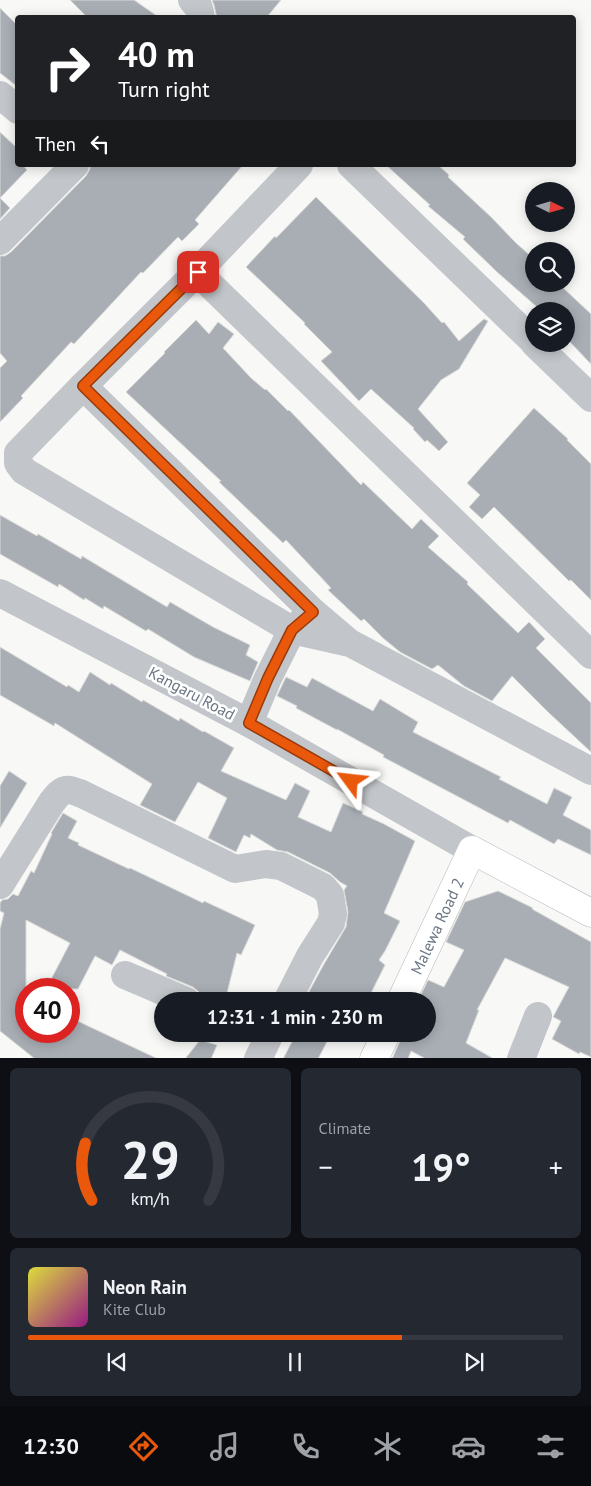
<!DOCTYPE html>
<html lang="en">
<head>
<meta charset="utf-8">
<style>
  body { margin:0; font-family:"PT Sans",sans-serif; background:#242831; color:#f1f3f6; height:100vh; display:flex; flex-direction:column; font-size:19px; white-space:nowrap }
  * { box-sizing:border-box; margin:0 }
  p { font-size:16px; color:#9ea1a6 }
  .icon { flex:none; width:28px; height:28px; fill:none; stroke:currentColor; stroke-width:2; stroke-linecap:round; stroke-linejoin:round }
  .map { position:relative; height:1058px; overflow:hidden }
  .panel { display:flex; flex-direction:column; gap:10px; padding:10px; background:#0d0f14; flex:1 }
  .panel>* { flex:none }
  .top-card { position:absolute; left:15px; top:15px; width:561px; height:152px; border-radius:5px; box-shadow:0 2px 12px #0003; background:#202124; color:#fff; overflow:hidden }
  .needle { width:32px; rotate:95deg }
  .fabs { position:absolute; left:525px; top:182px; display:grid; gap:10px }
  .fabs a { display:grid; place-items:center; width:50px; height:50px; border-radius:50%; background:#171b24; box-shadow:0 2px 12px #0003; font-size:25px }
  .speed { position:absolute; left:15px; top:978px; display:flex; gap:10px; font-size:25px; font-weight:700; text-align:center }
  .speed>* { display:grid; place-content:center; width:65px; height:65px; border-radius:50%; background:#171b24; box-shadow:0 2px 12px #0003; line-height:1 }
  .speed .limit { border:8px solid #d22; background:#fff; color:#111 }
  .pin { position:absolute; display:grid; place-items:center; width:42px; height:42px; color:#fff; margin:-21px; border-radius:10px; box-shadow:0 2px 8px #0006 }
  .me { position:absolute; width:55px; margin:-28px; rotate:300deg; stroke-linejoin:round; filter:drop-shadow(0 0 4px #0008) }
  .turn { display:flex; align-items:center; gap:18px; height:105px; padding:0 20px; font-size:22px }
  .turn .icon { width:65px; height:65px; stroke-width:2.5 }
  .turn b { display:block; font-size:35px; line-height:42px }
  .then { display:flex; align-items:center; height:48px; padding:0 20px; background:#0003; gap:10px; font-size:19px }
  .big { font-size:38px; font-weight:800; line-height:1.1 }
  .panel .widget { flex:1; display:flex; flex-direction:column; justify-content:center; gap:8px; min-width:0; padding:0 18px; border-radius:8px; background:#242831 }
  .panel .dial { align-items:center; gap:0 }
  .dial svg { height:130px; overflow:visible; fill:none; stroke:#363941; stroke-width:7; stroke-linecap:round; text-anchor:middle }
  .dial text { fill:#f1f3f6; stroke:none }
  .song { display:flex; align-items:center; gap:15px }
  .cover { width:60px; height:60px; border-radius:8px; background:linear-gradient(135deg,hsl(60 70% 55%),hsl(310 70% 35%)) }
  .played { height:5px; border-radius:2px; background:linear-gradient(90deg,#ea580c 70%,#363941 70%) }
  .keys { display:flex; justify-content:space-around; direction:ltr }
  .heat { display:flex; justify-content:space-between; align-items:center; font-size:28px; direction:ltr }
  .panel .tiles { flex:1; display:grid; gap:10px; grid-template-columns:1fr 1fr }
  .widget:last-child { grid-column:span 2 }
  .trip { position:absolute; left:154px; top:992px; width:282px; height:50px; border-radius:25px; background:#171b24; box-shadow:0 2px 12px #0003; font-weight:800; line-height:50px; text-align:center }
  .menu { display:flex; height:80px; justify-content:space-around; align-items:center; background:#090b0e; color:#9ea1a6 }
  .menu .icon { width:35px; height:35px }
  .menu .current { color:#ea580c }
  .menu b { font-size:22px; color:#f1f3f6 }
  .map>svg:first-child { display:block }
  .building { fill:#a8aeb4; stroke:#d9dad8 }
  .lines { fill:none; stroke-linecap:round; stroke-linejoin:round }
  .major-casing { stroke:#b6b9bd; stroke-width:29 }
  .minor { stroke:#c2c5c9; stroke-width:28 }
  .major { stroke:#fff; stroke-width:28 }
  .route-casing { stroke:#983908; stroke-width:12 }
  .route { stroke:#ea580c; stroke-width:9 }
  .labels { text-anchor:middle; stroke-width:5; stroke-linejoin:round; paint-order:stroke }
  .street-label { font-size:16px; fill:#6b7683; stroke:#fff }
</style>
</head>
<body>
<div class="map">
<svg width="591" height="1059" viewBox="0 0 591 1059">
  <rect width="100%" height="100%" fill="#f8f8f6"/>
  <g class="building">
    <path d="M70,0H134L160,18H88Z"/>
    <path d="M212,0H281L266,18H217L214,5Z"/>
    <path d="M0,8L18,26V87L0,73Z"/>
    <path d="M0,132L18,149V165H23L27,170L0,198L10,208L0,219Z"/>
    <path d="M90,165H243L195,220L199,224L182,241L178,237L143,273L141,272L74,344L71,342L21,396L23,398L0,422V368L7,361L0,353V256H5L11,252L86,176L90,169Z"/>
    <path d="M386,165H438L449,175L448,177L491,217L516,243L534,259V284H559L591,314V364L568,340H566V311H537L535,308L537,307L497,272L463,239L465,237L428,206L430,205Z"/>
    <path d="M316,197L424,303L442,323L444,322L459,341L484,319L488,321L459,369L441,380L418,409L448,442L439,451L427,440L425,442L413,429L414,428L371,389L359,401L321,361L332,352L304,324L305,323L246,267L275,236L276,238Z"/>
    <path d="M196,320L209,334L218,322L234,334L223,348L251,378L265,390L266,389L288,411L289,410L361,485L363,482L412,529L421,519L439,536L428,547L468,582L467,584L518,633L529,622L545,639L536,648L591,703V752L548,712L512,676L492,701L464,686L438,665L432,669L400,652L383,638L364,619L361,621L328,590L331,588L286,540L283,543L219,482L221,481L126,392L165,353L164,352Z"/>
    <path d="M534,408L568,439L567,440L591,464V600L571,580L569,581L494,507L482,519L469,507L480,495L467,483Z"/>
    <path d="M0,515L37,536L38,534L81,559L82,556L167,607L170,602L213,627L250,645L246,655L258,662L250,681L194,657L148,629L146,631L104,606L103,609L85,598L84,600L59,584L58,587L0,554Z"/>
    <path d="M0,647L67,687L68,685L79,692L90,672L110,685L111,683L142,702L143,700L179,721L180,718L203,732L204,731L234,748L221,771L286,800L295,783L310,791L298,817L331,832L343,803L363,812L362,814L384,824L415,841L384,913L400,921L385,951L379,960L385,965L367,1001H304L324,964L346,927L348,912L344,890L347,886L340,882L330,873L288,852L277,850L251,834L250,838L244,835L236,852L208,838L227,798L198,782L175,822L140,805L152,784L55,723L54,726L0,695Z"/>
    <path d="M286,677L307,687L312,678L373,711L380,699L418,722L413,732L501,777L499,779L547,804L554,788L572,797L563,815L591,830V855L558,839L554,844L510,820L508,823L383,757L384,755L337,729V730L296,708L297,706L277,696Z"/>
    <path d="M9,771L27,783L0,828V786Z"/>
    <path d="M63,813L77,821L68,838L79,843L78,845L129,869L130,868L203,903L204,901L255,925L241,955L237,953L225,1001H201L199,992L193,987L166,976L167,974L120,950L112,965L95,956L78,989H46L70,943L26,920V1031H69V1017L158,1059H35L0,1031V929L4,913L0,911V903L2,900L8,899L13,894L18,896L31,871L34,873L52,834L51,833Z"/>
    <path d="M498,891L533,908L532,909L591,942V1057L580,1052L579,1054L552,1039L561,1021L553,1017L569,987L505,958L477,1010H479L466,1043L494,1059H426L411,1051L408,1059H392L400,1041L401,1034H428V1001H418L428,980L444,987L464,950L446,942L465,902Z"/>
    <path d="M296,1034H331L318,1059H283Z"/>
    <path d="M200,1040L217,1045L211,1059H185Z"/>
  </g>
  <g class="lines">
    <defs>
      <g id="major">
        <path d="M401,1001L472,850L591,913"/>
        <path d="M374,1059L386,1034"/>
      </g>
    </defs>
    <use href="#major" class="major-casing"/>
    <g class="minor">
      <path d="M192,0L199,8L201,18"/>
      <path d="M0,95L18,110"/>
      <path d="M299,165L197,272L83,386L18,453V463L24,471L292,630L350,643L591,771"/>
      <path d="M351,165L534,342"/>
      <path d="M0,241L75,165"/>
      <path d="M197,272L591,655"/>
      <path d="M535,344L591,398"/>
      <path d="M83,386L313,612L346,640"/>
      <path d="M0,593L249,723L472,850"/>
      <path d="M249,723L268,678L292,630L306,618"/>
      <path d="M0,885L52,802C63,788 65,787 82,794L235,869L266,864L281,866L323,887L330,895L333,914L331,923L310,956L287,1001"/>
      <path d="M125,975L186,1001"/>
      <path d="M258,1059L270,1034"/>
      <path d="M521,1059L538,1016"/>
    </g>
    <use href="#major" class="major"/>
  </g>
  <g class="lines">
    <defs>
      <path id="route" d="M198,272L83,386L313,612L292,630L268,678L249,723L351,781"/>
    </defs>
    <use href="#route" class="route-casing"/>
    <use href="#route" class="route"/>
  </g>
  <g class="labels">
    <g class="street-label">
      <text transform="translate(192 693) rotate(28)" y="6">Kangaru Road</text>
      <text transform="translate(437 926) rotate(-65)" y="6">Malewa Road 2</text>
    </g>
  </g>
</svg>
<div class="fabs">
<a><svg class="needle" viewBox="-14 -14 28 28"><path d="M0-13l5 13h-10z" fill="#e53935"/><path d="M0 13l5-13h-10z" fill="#9ea1a6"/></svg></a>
<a><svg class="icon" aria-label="search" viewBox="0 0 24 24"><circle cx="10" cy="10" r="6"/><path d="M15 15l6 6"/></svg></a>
<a><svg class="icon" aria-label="layers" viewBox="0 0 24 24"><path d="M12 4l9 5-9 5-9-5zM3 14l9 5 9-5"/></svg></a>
</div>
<div class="speed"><div class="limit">40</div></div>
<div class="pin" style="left:198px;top:272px;background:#d93025"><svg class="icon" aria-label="arrive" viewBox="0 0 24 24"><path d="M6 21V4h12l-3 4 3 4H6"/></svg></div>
<svg class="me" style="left:351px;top:781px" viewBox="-20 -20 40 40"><path d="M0-17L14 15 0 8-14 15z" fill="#ea580c" stroke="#fff" stroke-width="4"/></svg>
<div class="trip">12:31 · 1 min · 230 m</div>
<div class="top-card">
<div class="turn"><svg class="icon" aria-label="right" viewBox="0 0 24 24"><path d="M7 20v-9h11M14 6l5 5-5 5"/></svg><div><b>40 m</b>Turn right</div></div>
<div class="then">Then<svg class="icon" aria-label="left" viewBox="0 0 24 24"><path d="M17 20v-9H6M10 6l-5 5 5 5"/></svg></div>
</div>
</div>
<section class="panel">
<div class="tiles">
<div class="widget dial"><svg viewBox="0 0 100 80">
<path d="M14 69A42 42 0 1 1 86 69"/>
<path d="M14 69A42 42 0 0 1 10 34" stroke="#ea580c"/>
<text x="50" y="56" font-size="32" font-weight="700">29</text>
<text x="50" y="72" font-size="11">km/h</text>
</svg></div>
<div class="widget"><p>Climate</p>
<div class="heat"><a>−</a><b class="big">19°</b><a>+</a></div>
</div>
<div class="widget">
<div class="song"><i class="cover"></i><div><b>Neon Rain</b><p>Kite Club</p></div></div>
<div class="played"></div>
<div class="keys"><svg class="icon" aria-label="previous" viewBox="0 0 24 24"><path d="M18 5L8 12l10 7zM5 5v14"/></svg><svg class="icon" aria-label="pause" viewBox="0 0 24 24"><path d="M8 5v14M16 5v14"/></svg><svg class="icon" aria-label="next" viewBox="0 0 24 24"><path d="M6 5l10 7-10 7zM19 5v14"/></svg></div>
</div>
</div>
</section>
<nav class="menu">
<b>12:30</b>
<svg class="icon current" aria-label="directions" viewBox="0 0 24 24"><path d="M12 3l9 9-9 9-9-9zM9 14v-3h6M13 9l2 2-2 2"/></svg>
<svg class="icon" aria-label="music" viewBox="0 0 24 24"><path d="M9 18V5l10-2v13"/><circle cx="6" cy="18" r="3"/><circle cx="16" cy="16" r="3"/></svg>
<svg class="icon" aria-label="phone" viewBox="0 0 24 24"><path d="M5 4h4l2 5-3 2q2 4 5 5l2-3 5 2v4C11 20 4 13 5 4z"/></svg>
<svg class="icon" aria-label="climate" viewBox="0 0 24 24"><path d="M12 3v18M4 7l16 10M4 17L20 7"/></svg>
<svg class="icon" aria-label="car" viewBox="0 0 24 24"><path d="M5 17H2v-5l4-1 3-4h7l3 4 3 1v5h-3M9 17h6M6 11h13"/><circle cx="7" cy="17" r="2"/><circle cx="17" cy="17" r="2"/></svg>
<svg class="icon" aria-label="filters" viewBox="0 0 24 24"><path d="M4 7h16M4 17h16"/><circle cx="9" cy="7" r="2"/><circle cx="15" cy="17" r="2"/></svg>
</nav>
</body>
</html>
